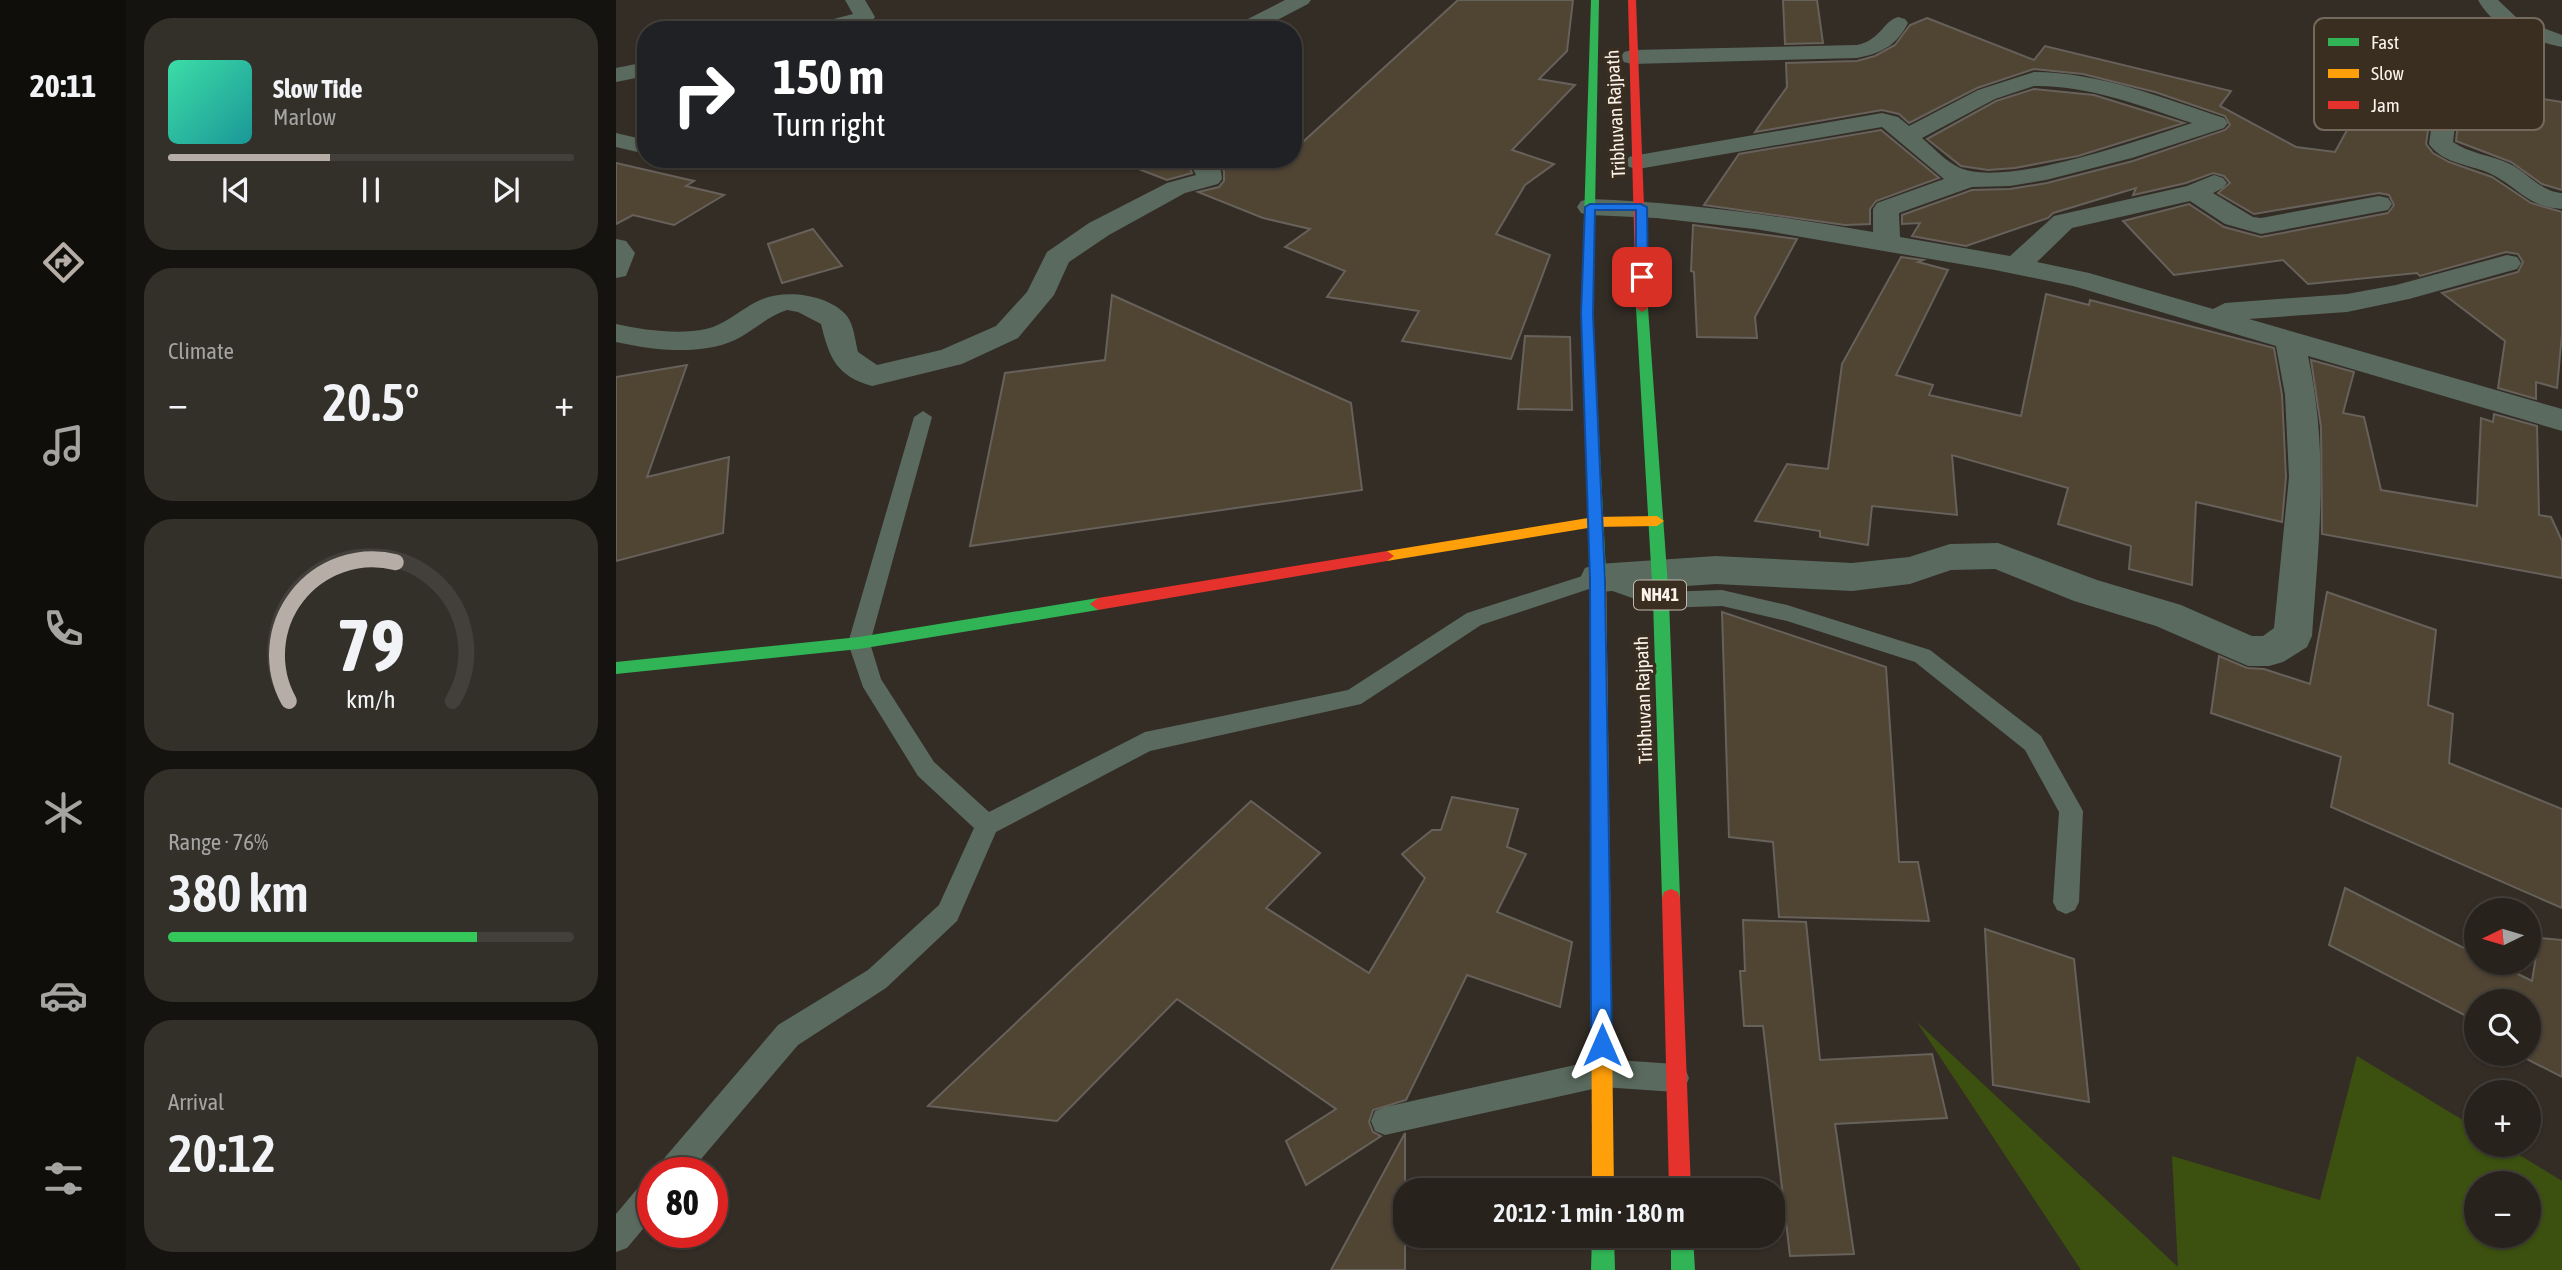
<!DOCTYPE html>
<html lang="en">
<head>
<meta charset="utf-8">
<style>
  body { margin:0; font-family:"Asap Condensed",sans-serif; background:#332f29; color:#f1f3f6; height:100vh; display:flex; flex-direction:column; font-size:26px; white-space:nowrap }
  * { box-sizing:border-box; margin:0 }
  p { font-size:23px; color:#a4a4a3 }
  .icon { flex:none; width:38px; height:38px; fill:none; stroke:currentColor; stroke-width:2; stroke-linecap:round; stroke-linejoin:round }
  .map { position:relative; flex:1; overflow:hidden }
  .details { display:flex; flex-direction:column; gap:18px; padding:18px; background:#15130f; width:490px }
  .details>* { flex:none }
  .guide { position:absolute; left:21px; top:21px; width:665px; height:147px; border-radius:28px; box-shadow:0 2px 5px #0004,0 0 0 2px #433f3b; background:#202124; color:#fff; overflow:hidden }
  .needle { width:46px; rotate:265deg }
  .fabs { position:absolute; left:1848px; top:898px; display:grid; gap:14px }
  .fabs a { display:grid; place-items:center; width:77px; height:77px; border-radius:50%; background:#27221c; box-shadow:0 2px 5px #0004,0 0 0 2px #433f3b; font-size:35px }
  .speed { position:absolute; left:21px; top:1157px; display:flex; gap:14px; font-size:35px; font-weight:700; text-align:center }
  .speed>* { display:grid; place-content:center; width:91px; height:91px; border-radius:50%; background:#27221c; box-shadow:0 2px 5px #0004,0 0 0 2px #433f3b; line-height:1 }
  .speed .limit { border:10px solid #d22; background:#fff; color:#111 }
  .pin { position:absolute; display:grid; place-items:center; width:60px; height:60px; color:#fff; margin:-30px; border-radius:14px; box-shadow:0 4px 10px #0006 }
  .me { position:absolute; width:77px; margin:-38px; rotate:0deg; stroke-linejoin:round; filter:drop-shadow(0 0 5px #0008) }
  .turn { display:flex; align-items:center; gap:24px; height:147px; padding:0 21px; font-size:32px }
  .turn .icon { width:91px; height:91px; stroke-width:2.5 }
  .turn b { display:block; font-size:49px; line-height:60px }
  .big { font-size:52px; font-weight:600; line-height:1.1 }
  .details .widget { flex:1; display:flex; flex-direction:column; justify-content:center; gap:10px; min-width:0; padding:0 24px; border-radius:28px; background:#332f29 }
  .details .dial { align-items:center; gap:0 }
  .dial svg { height:182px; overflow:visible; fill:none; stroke:#433f3b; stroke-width:7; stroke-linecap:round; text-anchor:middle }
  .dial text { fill:#f1f3f6; stroke:none }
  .song { display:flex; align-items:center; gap:21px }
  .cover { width:84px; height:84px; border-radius:10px; background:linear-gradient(135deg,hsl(160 70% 55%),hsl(180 70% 35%)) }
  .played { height:7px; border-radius:4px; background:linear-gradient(90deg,#b6aea6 40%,#433f3b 40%) }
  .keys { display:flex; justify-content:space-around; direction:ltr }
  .heat { display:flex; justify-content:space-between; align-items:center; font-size:38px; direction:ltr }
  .charge { height:10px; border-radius:5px; background:linear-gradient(90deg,#34c759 76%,#433f3b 0) }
  .trip { position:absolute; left:777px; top:1178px; width:392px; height:70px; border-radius:28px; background:#27221c; box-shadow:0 2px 5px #0004,0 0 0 2px #433f3b; font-weight:600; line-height:70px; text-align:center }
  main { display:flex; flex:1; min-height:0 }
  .tab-bar { display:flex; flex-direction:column; width:126px; justify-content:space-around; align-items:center; background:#100e0b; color:#a4a4a3 }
  .tab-bar .icon { width:49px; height:49px }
  .tab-bar .current { color:#b6aea6 }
  .tab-bar b { font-size:32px; color:#f1f3f6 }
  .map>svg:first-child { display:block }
  .green { fill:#3c5110; fill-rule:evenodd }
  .building { fill:#504433; stroke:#67615b; stroke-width:2 }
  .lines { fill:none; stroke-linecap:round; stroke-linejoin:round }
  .lane { fill:#5a6a5e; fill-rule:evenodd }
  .street { fill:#5a6a5e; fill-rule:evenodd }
  .fast { fill:#30b455; fill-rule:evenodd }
  .slow { fill:#ff9f0a; fill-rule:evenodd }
  .jam { fill:#e5322d; fill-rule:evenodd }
  .route { fill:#1a73e8; stroke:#114b97; stroke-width:2 }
  .labels { text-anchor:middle; stroke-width:7; stroke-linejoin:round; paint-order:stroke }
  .shield { fill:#3a2e20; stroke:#c2b8ae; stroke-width:2 }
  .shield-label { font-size:18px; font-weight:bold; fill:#fcf3eb }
  .street-label { font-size:19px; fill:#fcf3eb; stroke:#3a2e20 }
  .key { fill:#3a2e20; stroke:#74695d; stroke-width:2 }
  .key-label { font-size:19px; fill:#fcf3eb }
</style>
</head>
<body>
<main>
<nav class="tab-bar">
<b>20:11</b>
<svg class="icon current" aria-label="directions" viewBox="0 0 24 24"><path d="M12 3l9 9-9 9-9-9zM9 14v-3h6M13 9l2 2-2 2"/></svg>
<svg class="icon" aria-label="music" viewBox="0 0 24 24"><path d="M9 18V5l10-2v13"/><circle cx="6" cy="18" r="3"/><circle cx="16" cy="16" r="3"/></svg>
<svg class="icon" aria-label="phone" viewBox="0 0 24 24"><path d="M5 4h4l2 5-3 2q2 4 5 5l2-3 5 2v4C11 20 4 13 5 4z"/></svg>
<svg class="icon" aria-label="climate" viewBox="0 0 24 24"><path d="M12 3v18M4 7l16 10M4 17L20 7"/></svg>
<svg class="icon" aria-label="car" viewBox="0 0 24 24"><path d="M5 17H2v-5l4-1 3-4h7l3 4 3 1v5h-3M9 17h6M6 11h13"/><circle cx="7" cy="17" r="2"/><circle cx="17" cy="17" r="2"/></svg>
<svg class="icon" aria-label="filters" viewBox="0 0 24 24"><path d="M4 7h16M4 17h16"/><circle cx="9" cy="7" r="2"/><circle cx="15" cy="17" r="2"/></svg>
</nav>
<section class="details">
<div class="widget">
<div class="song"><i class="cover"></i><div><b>Slow Tide</b><p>Marlow</p></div></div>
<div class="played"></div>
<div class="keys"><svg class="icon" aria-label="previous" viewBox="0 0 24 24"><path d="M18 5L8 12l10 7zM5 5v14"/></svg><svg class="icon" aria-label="pause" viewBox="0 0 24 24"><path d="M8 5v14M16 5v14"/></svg><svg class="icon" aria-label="next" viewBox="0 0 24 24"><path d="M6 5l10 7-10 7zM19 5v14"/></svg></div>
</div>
<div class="widget"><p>Climate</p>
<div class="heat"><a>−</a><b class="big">20.5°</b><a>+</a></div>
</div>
<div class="widget dial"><svg viewBox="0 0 100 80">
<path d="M14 69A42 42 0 1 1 86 69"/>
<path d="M14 69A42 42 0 0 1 61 8" stroke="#b6aea6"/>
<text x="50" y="56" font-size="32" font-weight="700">79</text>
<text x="50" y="72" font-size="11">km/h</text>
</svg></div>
<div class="widget"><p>Range · 76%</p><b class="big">380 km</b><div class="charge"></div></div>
<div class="widget"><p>Arrival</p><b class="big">20:12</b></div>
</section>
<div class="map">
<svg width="1946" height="1270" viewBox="0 0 1946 1270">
  <rect width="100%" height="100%" fill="#342d26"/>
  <path class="green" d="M1301,1022L1562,1267L1556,1156L1704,1200L1741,1056L1860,1128V1144L1887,1145L1946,1181V1270H1465ZM1860,1183H1913V1236H1860Z"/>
  <g class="building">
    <path d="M842,0H957L951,51L923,79L959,85L896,150L938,164L909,185L880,234L934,255L895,359L786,341L803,311L711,297L729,271L669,247L694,229L647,218L582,192L603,187L608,181V171L600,159H677V151Z"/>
    <path d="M1167,0H1201L1207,43L1169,44Z"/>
    <path d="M1311,18L1418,60L1429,46L1615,91L1604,106L1680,147L1719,152L1762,74L1818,89L1810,144L1817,153L1833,162L1876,177L1915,203L1946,212V334L1941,388L1920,382V399L1882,388L1889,341L1826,293L1902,272L1907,262L1902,254L1890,252L1804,276L1801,273L1692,284L1667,260L1558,275L1507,221L1573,204L1608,227L1645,237L1772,213L1778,205L1773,195L1763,193L1638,214L1602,193L1614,183L1608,176L1597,173L1570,183L1517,195L1520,188L1437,213L1432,218L1350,246L1296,236L1304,223L1286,224V215L1356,190L1394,189L1431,183L1517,161L1609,130L1614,125L1609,116L1539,92L1467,74L1418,69L1361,88L1293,123L1283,114L1266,110L1139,132L1171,87L1170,63L1241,61L1259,56L1279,45L1294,25Z"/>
    <path d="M1779,41L1823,52L1819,61L1906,82L1902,95L1946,102V190L1926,184L1895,162L1840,141L1846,82L1839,76L1817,66L1771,56Z"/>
    <path d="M1418,89L1478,95L1568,123L1462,156L1399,168L1372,170L1345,166L1311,139L1380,101Z"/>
    <path d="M1265,130L1323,178L1260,201L1254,209V224L1229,225L1088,205L1123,154Z"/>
    <path d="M505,159H570L576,173L551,180L504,162Z"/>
    <path d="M0,163L78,181L70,186L108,195L58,225L17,215L0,224Z"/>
    <path d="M1077,225L1181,239L1139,317L1141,338L1081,337L1078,272L1075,271Z"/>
    <path d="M197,229L226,266L166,283L152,244Z"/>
    <path d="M1285,257L1307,260L1302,262L1332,270L1280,375L1317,385L1313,395L1405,416L1430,294L1473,305L1474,300L1658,348L1666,395L1670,477L1666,522L1580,502L1576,585L1513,569L1515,546L1442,524L1452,488L1336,455L1341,515L1256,506L1252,545L1204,537V531L1139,521L1171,464L1212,469L1226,364Z"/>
    <path d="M496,295L735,403L746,490L354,546L389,373L489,360Z"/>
    <path d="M909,336L954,337L956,410L902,409Z"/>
    <path d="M1695,360L1738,372L1727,413L1748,417L1765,490L1861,506L1865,418L1877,422L1878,414L1921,426L1923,515L1935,517L1946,541V578L1706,534L1705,427Z"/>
    <path d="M71,365L31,477L113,457L107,533L0,561V377Z"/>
    <path d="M1711,592L1820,630L1812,705L1837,714L1833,763L1946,809V908L1715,807L1725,757L1595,713L1603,656L1631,668L1648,669L1694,684Z"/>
    <path d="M1106,612L1270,667L1283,862H1302L1313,921L1163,917L1157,842L1113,837Z"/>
    <path d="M836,797L902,809L891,847L910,854L881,912L956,942L944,1007L851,975L790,1100L757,1110L753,1122L757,1132L765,1136L690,1185L670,1141L720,1109L561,999L441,1121L312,1106L635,801L704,853L650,908L753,973L809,878L786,854L816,830H825Z"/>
    <path d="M1729,888L1860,954V962H1878L1916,981L1923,938L1946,940V1077L1903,1055L1913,1054V1001H1860V1021L1713,945Z"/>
    <path d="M1127,920L1190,922L1204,1060L1316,1054L1331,1118L1219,1124L1238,1254L1174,1256L1147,1026H1128L1124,971H1129Z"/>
    <path d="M1369,929L1458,959L1473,1102L1377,1085Z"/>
    <path d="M789,1133V1270H715Z"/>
  </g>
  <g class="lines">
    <g class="lane">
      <path d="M307,411L316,417L254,643L265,679L318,762L373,812L529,732L732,690L851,613L982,571L1046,592L1106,590L1171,605L1314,650L1425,736L1467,811L1463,902L1459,910L1450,914L1441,910L1437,902L1443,812L1409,750L1299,662L1171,621L1106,606L1045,608L982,586L865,625L745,704L534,751L380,832L341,921L270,988L182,1045L74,1172H41L45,1162L162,1025L252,970L323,905L358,828L302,776L247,687L232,643L298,417Z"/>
      <path d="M986,1059L1059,1064L1069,1068L1073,1078L1069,1088L1059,1092L986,1087L769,1135L759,1131L755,1121L759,1111L769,1107Z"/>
      <path d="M37,1179V1217L11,1248L0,1252V1214L26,1183Z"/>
    </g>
    <g class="street">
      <path d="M229,0H249L259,17L256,21L223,30H187L190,26L237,14Z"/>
      <path d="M669,0H695L692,4L642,30H615L618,26Z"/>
      <path d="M1862,0H1882L1901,18L1946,35V47C1913,39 1879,31 1862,0Z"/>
      <path d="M1282,17L1289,19L1292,23C1280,46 1266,53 1241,58L1016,64L1008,62L1005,57L1008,52L1016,50L1241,45C1265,40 1267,21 1282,17Z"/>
      <path d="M1734,25L1741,27C1748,36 1745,48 1754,56C1775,60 1833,67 1844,84L1837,142C1854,154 1876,155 1894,164C1912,173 1925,192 1946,193V209C1912,207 1904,189 1877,175C1856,164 1828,165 1813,144L1821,87L1800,79L1739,66L1727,53L1723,31L1727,27Z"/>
      <path d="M30,62V76L0,82V68Z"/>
      <path d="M1418,72C1483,72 1547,98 1608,118L1612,123L1608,128L1516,158L1430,180L1394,186L1356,187L1283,213L1284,237L1394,256L1438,216L1571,186L1598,175L1607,178L1611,183L1607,188L1597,193L1637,217L1645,218L1763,196L1772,198L1776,204L1772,210L1645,234L1609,224L1574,201L1456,228L1421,262L1473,273L1597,309L1609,303L1731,294L1780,285L1891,255L1901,257L1905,263L1901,269L1793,299L1731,312L1633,319L1946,409V431L1692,356C1713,453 1703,538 1696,636L1691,647L1667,662L1653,666H1632L1540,626L1458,601L1379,569L1335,570L1294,584L1236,591L1100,584L982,592L969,588L964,578L969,568L982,564L1100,556L1236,563L1293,557L1334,544L1382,543L1481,580L1565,605L1636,636H1647L1658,628L1673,477L1669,395L1660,346L1457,286L1379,270L1139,229L1040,218L974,215L965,213L961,207L965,201L974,199C1069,202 1163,216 1257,232V209L1261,203L1328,179L1266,127L1022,169L1013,167L1010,162L1013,157L1022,155L1266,113L1282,117L1293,126L1362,90ZM1418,86C1472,85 1525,106 1576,123C1524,140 1400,184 1350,170C1334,166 1319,149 1306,138L1379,99Z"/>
      <path d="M0,133L30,140V154L0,147Z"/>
      <path d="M56,159H85L86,162L83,167C72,170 62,169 56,159Z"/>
      <path d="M572,159H597L605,171L606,179L602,184L569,193L493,235L453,262L438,295L402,338L346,364L256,386C220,376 213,357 205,324L182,312L171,310C152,316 137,331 119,340C84,356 36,350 0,342V324C28,330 62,335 90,329C109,325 125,309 142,301C167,288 213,294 231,316C238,325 239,341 242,352L261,365L325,350L380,326L411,292L431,252L473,223L551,183L580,175Z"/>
      <path d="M0,239L10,241L19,253L10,276L0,278Z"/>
    </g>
    <g class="fast">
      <path d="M975,0H983L977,314L990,573L982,579L974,573L965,314Z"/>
      <path d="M1026,304L1032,308L1053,600L1064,898L1062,904L1055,907L1048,904L1046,898L1037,600L1020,308Z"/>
      <path d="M482,598L490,604L482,610L243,649L0,674V662L243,637Z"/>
      <path d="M976,1236H998L999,1270H975Z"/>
      <path d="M1055,1236H1077L1079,1270H1055Z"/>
    </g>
    <g class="slow">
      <path d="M1041,516L1048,521L1041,526L978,527L771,561L764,556L771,551L978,517Z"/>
      <path d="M982,567L990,573L998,1190H976L974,573Z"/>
    </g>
    <g class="jam">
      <path d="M1012,0H1020L1032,308L1026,312L1020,308Z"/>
      <path d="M771,551L778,556L771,561L482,610L474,604L482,598Z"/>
      <path d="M1055,889L1062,892L1064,898L1075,1190H1053L1046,898L1048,892Z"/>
    </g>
  </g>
  <path class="route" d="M974,204H1025L1031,207L1032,277L1026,280L1020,277V210H979L977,314L989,579L996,1045L993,1053L986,1056L978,1053L975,1045L974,579L965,314L969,207Z"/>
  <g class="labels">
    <rect class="shield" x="1018" y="580.5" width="52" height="29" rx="5"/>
    <g class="shield-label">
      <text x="1044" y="601">NH41</text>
    </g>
    <g class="street-label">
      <text transform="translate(999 114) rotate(-93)" y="7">Tribhuvan Rajpath</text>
      <text transform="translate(1027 700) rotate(-92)" y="7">Tribhuvan Rajpath</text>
    </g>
  </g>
  <rect x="1698" y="18" width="230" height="112" rx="10" class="key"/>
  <rect x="1712" y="38" width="31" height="8" fill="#30b455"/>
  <rect x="1712" y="69" width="31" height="9" fill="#ff9f0a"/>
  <rect x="1712" y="101" width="31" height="8" fill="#e5322d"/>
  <g class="key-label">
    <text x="1755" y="49">Fast</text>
    <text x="1755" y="80">Slow</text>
    <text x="1755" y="112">Jam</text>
  </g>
</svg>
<div class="fabs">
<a><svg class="needle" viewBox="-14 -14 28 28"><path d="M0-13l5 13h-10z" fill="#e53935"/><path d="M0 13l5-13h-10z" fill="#a4a4a3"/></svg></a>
<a><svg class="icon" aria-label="search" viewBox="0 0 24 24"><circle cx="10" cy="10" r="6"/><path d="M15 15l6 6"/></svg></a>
<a>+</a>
<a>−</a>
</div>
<div class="speed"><div class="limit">80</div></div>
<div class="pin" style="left:1026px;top:277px;background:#d93025"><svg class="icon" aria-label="arrive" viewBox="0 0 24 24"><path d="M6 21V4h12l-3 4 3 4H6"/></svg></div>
<svg class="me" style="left:986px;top:1045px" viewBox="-20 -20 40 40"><path d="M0-17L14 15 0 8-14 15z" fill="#1a73e8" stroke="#fff" stroke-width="4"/></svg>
<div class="trip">20:12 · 1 min · 180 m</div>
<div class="guide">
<div class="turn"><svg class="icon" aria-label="right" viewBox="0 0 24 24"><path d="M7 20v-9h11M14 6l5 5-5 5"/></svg><div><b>150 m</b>Turn right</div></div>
</div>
</div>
</main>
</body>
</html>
